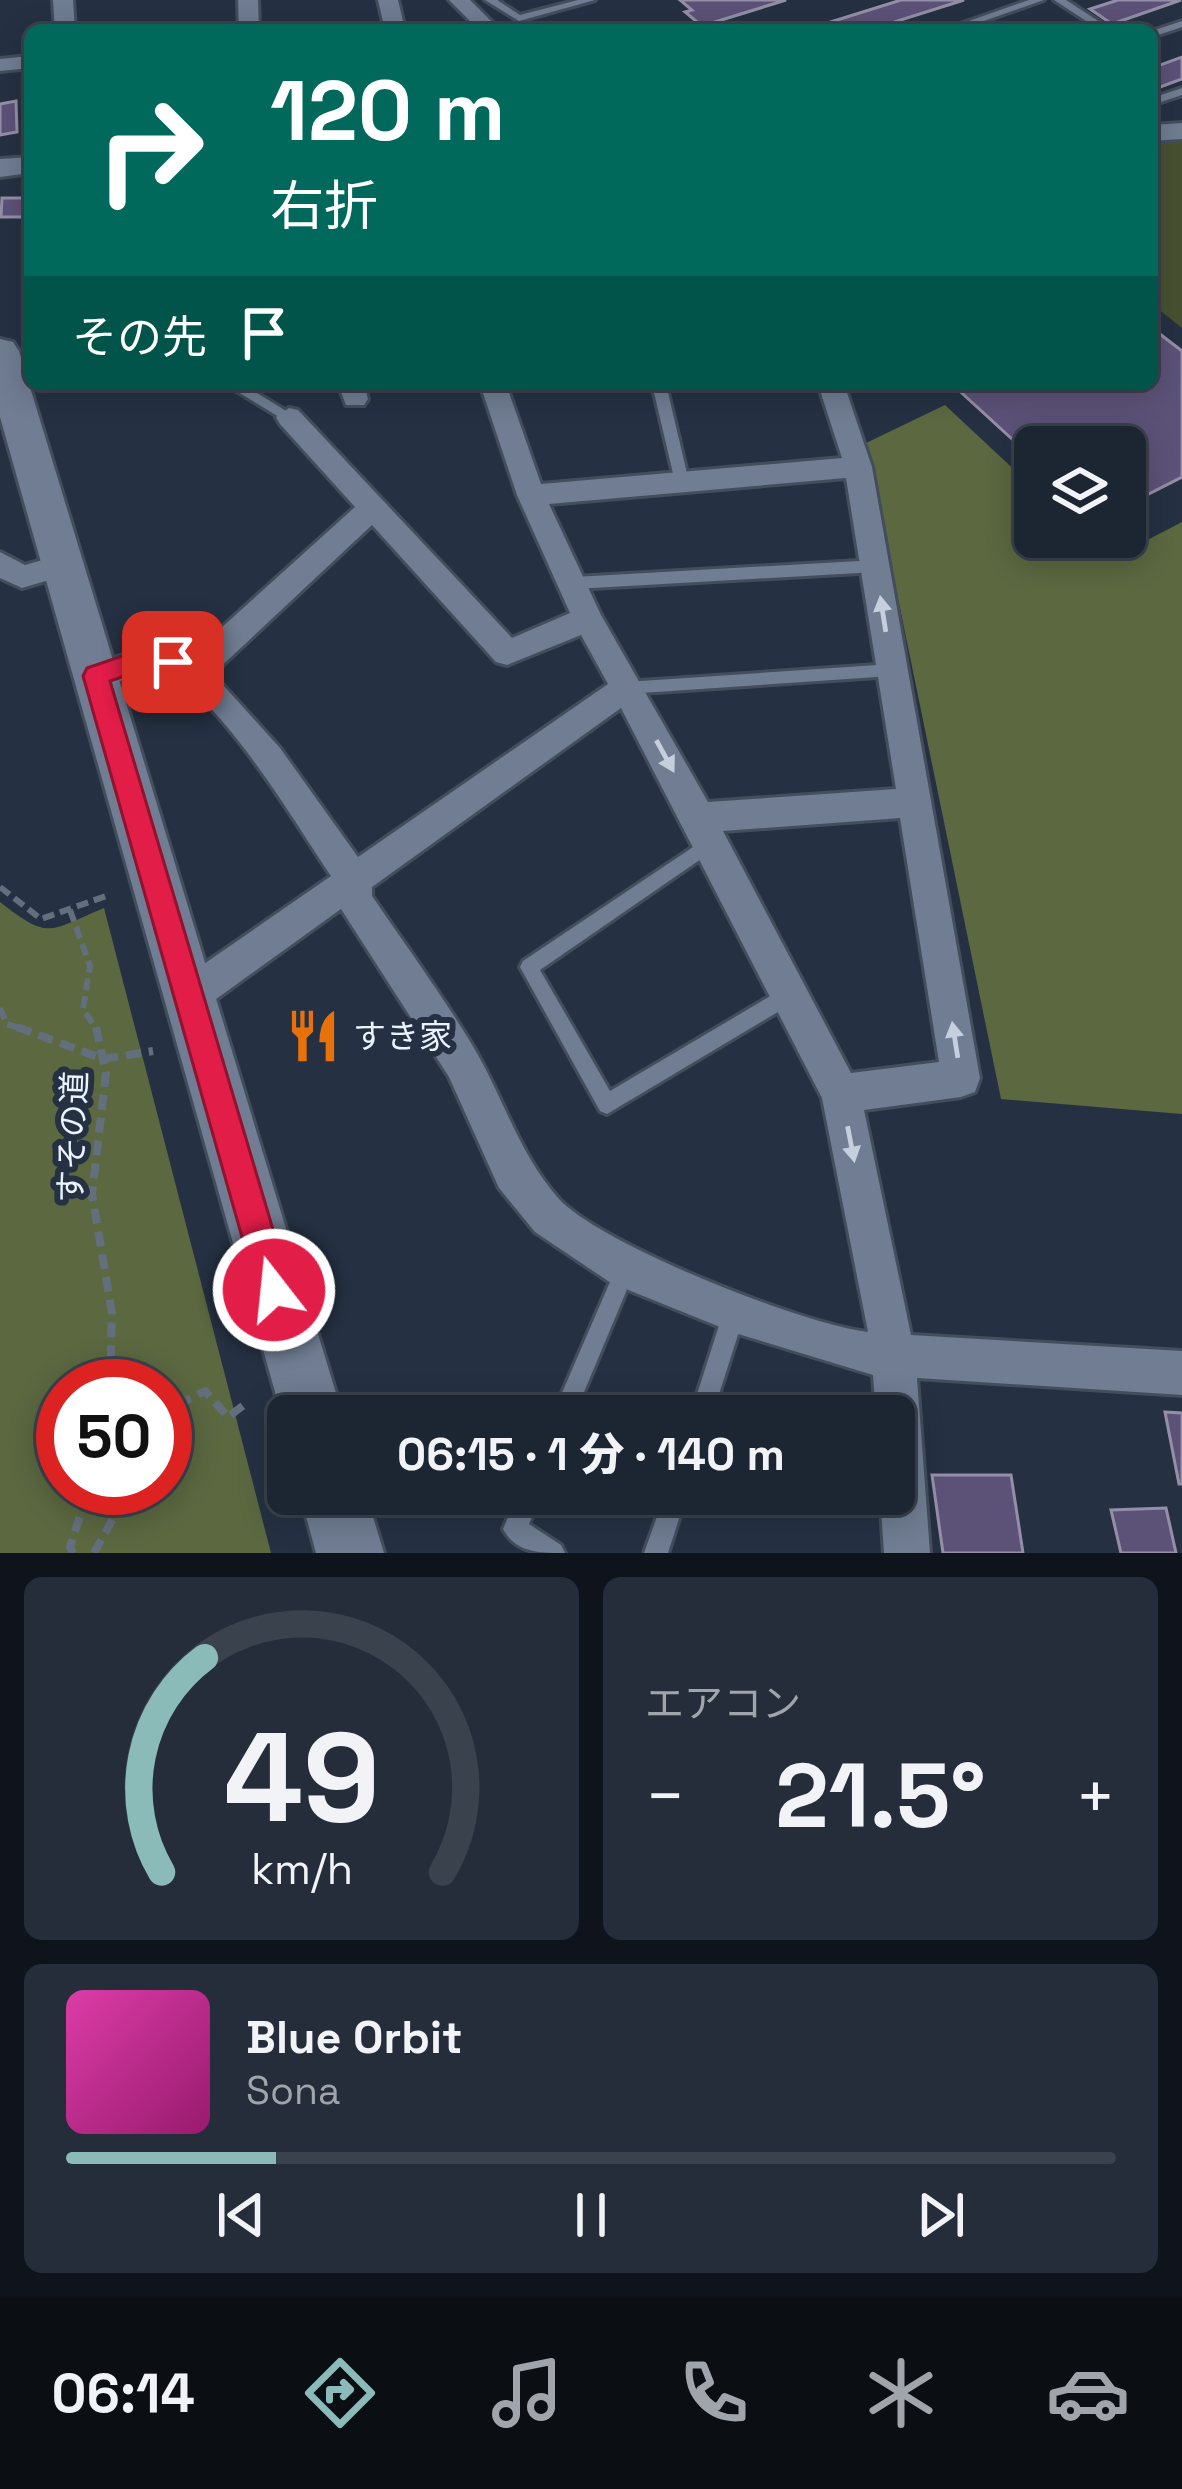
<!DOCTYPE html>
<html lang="ja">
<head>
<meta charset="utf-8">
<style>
  body { margin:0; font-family:"Space Grotesk","Noto Sans JP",sans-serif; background:#252d3a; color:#f1f3f6; height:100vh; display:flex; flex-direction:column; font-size:45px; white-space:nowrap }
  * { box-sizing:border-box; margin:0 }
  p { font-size:39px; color:#a0a5ac }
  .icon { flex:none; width:66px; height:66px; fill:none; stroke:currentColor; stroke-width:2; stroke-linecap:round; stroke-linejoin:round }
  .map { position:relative; height:1553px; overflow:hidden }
  .details { display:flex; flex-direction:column; gap:24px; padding:24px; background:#0f141c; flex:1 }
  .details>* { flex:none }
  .guide { position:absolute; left:24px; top:24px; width:1134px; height:366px; border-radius:18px; box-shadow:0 6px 30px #0003,0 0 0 3px #3a424d; background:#00695c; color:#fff; overflow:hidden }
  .buttons { position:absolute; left:1014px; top:426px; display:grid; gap:24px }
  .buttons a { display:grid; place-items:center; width:132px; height:132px; border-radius:18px; background:#1c2532; box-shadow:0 6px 30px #0003,0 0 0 3px #3a424d; font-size:60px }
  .speed { position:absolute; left:36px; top:1359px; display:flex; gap:24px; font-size:60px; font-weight:700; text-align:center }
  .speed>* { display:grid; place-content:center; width:156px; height:156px; border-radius:50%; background:#1c2532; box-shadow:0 6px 30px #0003,0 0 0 3px #3a424d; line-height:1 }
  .speed .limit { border:18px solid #d22; background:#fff; color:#111 }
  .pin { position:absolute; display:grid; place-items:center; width:102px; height:102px; color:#fff; margin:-51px; border-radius:24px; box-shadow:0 6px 18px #0006 }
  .me { position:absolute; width:132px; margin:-66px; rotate:344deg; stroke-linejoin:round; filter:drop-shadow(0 0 9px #0008) }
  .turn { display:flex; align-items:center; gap:42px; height:252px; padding:0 48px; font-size:54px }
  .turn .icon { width:156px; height:156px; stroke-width:2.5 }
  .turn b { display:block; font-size:84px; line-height:102px }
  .then { display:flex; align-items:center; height:114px; padding:0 48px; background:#0003; gap:24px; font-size:45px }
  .big { font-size:90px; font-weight:800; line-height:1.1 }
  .details .tile { flex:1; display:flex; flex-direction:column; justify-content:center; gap:18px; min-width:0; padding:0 42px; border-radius:18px; background:#252d3a }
  .details .dial { align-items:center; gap:0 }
  .dial svg { height:312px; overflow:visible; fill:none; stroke:#3a424d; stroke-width:7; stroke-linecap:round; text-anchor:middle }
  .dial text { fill:#f1f3f6; stroke:none }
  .song { display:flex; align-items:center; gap:36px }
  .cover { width:144px; height:144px; border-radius:18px; background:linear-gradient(135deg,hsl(320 70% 55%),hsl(320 70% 35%)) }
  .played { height:12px; border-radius:6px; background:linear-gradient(90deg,#8bbbb9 20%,#3a424d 20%) }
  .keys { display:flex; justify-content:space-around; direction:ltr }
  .heat { display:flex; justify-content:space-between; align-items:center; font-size:66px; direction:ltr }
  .details .tiles { flex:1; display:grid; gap:24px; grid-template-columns:1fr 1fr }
  .tile:last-child { grid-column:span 2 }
  .trip { position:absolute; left:267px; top:1395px; width:648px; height:120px; border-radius:18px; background:#1c2532; box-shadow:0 6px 30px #0003,0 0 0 3px #3a424d; font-weight:800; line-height:120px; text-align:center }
  .menu { display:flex; height:192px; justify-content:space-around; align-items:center; background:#0b0f14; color:#a0a5ac }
  .menu .icon { width:84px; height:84px }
  .menu .current { color:#8bbbb9 }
  .menu b { font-size:54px; color:#f1f3f6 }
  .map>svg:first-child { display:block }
  .green { fill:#485232 }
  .forest { fill:#5b6840; fill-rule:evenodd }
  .building { fill:#5c5278; stroke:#948fa7; stroke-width:3 }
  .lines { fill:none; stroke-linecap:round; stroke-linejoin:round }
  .service-casing { stroke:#434d5c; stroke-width:6 }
  .minor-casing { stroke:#434d5c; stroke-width:6 }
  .tertiary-casing { stroke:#434d5c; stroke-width:6 }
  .secondary-casing { stroke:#434d5c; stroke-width:6 }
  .path-far1 { stroke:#646f7e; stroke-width:6; stroke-dasharray:12 6; stroke-linecap:butt }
  .path { stroke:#646f7e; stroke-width:8; stroke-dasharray:15 8; stroke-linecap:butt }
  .service { fill:#707d92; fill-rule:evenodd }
  .minor { fill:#707d92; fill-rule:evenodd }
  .tertiary { fill:#707d92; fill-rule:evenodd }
  .secondary { fill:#707d92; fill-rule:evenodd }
  .oneway { fill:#c5cfdd }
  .route { fill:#e11d48; stroke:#92132f; stroke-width:3 }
  .labels { text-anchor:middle; stroke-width:12; stroke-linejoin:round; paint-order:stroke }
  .poi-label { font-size:33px; fill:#eaf2fd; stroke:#253143; text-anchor:start }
  .street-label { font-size:33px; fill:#eaf2fd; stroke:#253143 }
</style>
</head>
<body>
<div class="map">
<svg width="1182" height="1553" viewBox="0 0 1182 1553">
  <rect width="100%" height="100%" fill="#253143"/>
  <path class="green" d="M1182,141V328L1152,304V142Z"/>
  <g class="forest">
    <path d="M945,405L1035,489V537H1087L1111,559L1182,522V1114L1001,1099L866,443Z"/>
    <path d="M0,902C50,941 48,931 104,908L271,1553H0ZM63,1386H165V1488H63Z"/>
  </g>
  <g class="building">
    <path d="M680,0H786L702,26L685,12L692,10Z"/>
    <path d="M901,0H964L869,30H805Z"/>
    <path d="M1118,0H1181L1112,24L1090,9Z"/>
    <path d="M1182,57V79L1152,90V68Z"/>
    <path d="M16,101L17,132L0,135V104Z"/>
    <path d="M2,198H30V217H1Z"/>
    <path d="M1152,328L1182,351V477L1125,506V447H1035V460L952,384H1152Z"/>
    <path d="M1165,1412L1182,1413V1484H1179Z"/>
    <path d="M932,1475H1011L1023,1553H943Z"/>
    <path d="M1166,1508L1176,1553H1121L1111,1510Z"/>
  </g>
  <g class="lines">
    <defs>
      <g id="service">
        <path d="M485,0H497L520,15L578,0H595L519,21Z"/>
        <path d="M1029,0H1044L958,30H943Z"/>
        <path d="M1054,0H1066L1112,30H1100Z"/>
        <path d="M1182,21V27L1152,37V31Z"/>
        <path d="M1182,88V95L1152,105V98Z"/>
        <path d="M225,384H242L296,417L294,420H284Z"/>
        <path d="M652,384H666L689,482L687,486L682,487L675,482Z"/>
        <path d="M876,560L883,566L876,572L575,589L568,583L575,577Z"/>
        <path d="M892,664L900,670L892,676L626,694L620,693L618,688L620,683L626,682Z"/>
        <path d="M711,835L717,838L720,843L717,848L540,970L610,1091L784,988L791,985L798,988L800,994L798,1000L607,1114L600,1111L520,967L523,961Z"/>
        <path d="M626,1258L633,1261L636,1268L574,1416H552L619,1261Z"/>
        <path d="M734,1302L742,1305L745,1313L712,1416H690L723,1313L726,1305Z"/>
        <path d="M518,1494H541L529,1524L561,1545L565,1553C540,1553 516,1553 503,1529Z"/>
        <path d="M665,1494H687L668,1553H644Z"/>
      </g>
      <g id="minor">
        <path d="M53,0H73L75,30H55Z"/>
        <path d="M238,0H258L259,30H239Z"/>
        <path d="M378,0H398L405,30H385Z"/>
        <path d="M449,0H470L500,30H479Z"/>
        <path d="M30,56V68L0,71V59Z"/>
        <path d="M338,384H364L368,399L364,405H346Z"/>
        <path d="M480,384H506L541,484L842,458L818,384H844L872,467L980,1078L975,1092L961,1097L864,1110L911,1335L1182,1351V1395L917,1378L930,1553H884L880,1494H894V1416H876L873,1375L735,1333L611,1283L535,1232L499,1188L449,1077L341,909L201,1010L188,1015L175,1010L170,997L175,984L331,876C297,826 220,695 166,674C137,664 112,694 85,685L80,676L85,667L149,647L189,657L355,507L280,424L276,417L289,408L298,410L512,638L570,613L517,495ZM846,478L896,789L708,802L601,615L549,504ZM372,525L496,662L507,665L581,635L608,684L358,857L280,748L213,674ZM621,708L822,1098L868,1332C804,1325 602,1245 559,1199C519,1154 504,1099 474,1048C443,996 406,946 372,896V887ZM900,818L939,1062L851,1073L723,831Z"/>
        <path d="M0,552L25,565L63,554L73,557L78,565L73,573L22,588L0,578Z"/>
      </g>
      <g id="tertiary">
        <path d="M1182,123V139L1152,141V125Z"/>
        <path d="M30,157V173L0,177V159Z"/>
      </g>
      <g id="secondary">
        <path d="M0,339L13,342L19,351L343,1416H288V1438L0,417Z"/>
        <path d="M300,1494H366L384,1553H316Z"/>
      </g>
    </defs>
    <use href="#service" class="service-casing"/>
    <use href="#minor" class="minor-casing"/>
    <use href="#tertiary" class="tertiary-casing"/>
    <use href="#secondary" class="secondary-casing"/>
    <g class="path-far1">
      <path d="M0,887L41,919L109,895"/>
      <path d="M70,910L90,966L83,1009L97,1030"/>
      <path d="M0,1008L7,1024L25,1030"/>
    </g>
    <g class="path">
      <path d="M17,1027L103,1059L153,1051"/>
      <path d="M96,1027L106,1073L92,1194L112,1313L110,1386"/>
      <path d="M165,1425L183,1402L205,1391L228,1417L244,1405"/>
      <path d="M73,1553L70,1547L89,1488"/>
      <path d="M94,1553L130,1488"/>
    </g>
    <use href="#service" class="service"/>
    <use href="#minor" class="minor"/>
    <use href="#tertiary" class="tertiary"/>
    <use href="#secondary" class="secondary"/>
  </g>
  <defs><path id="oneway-solid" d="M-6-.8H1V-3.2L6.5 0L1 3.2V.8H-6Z" transform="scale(3)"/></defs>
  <g class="oneway">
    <use href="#oneway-solid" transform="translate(883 614) rotate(-99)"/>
    <use href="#oneway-solid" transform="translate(665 756) rotate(61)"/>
    <use href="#oneway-solid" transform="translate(955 1040) rotate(-99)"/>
    <use href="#oneway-solid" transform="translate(851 1144) rotate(79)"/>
  </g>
  <path class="route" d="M146,648L173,651L186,662L173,672L146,669L110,681L291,1290L286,1303L274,1308L262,1303L257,1290L83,676L87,668Z"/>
  <defs>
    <symbol id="restaurant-bare" viewBox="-9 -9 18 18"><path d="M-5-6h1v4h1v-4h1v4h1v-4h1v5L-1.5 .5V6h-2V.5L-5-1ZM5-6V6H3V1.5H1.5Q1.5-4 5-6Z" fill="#e8710a" stroke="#253143" stroke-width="2.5" paint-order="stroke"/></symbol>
  </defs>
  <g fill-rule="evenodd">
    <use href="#restaurant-bare" x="275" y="998" width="76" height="76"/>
  </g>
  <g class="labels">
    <g class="poi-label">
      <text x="353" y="1048">すき家</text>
    </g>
    <g class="street-label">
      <text transform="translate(72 1137) rotate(-88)" y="12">すその道</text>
    </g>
  </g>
</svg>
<div class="buttons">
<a><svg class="icon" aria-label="layers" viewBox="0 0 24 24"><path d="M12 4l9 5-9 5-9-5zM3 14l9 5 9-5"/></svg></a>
</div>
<div class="speed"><div class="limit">50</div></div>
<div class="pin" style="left:173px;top:662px;background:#d93025"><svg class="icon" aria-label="arrive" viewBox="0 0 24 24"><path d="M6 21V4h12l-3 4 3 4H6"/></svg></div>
<svg class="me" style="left:274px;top:1290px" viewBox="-20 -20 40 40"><circle r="17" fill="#e11d48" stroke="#fff" stroke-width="3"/><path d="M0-11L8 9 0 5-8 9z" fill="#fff"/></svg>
<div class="trip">06:15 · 1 分 · 140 m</div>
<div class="guide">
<div class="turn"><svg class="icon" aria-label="right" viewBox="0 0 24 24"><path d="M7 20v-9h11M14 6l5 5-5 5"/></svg><div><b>120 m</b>右折</div></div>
<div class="then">その先<svg class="icon" aria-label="arrive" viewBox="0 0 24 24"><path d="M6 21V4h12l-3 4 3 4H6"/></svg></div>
</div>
</div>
<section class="details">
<div class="tiles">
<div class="tile dial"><svg viewBox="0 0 100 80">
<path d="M14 69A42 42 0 1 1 86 69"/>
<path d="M14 69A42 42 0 0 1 25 14" stroke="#8bbbb9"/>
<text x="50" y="56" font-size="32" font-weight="700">49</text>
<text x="50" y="72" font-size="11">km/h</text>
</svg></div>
<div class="tile"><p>エアコン</p>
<div class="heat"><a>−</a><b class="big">21.5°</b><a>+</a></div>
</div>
<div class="tile">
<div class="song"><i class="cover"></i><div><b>Blue Orbit</b><p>Sona</p></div></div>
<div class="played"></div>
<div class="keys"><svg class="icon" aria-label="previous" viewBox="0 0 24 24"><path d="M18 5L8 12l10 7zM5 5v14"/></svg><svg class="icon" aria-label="pause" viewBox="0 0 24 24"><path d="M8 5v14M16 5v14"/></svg><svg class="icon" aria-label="next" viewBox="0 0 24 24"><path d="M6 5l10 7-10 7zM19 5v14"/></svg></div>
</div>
</div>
</section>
<nav class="menu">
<b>06:14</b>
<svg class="icon current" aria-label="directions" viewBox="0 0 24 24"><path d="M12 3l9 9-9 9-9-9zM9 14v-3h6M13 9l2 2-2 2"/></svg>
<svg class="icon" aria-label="music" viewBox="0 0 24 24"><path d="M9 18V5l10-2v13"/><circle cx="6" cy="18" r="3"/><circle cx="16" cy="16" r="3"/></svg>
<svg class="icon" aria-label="phone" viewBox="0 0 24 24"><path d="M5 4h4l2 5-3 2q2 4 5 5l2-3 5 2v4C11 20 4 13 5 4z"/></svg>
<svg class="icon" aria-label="climate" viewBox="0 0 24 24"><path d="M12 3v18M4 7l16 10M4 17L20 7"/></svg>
<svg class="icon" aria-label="car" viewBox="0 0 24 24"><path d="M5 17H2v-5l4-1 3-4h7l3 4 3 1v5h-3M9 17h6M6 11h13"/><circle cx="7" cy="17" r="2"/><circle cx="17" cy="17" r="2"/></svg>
</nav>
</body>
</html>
